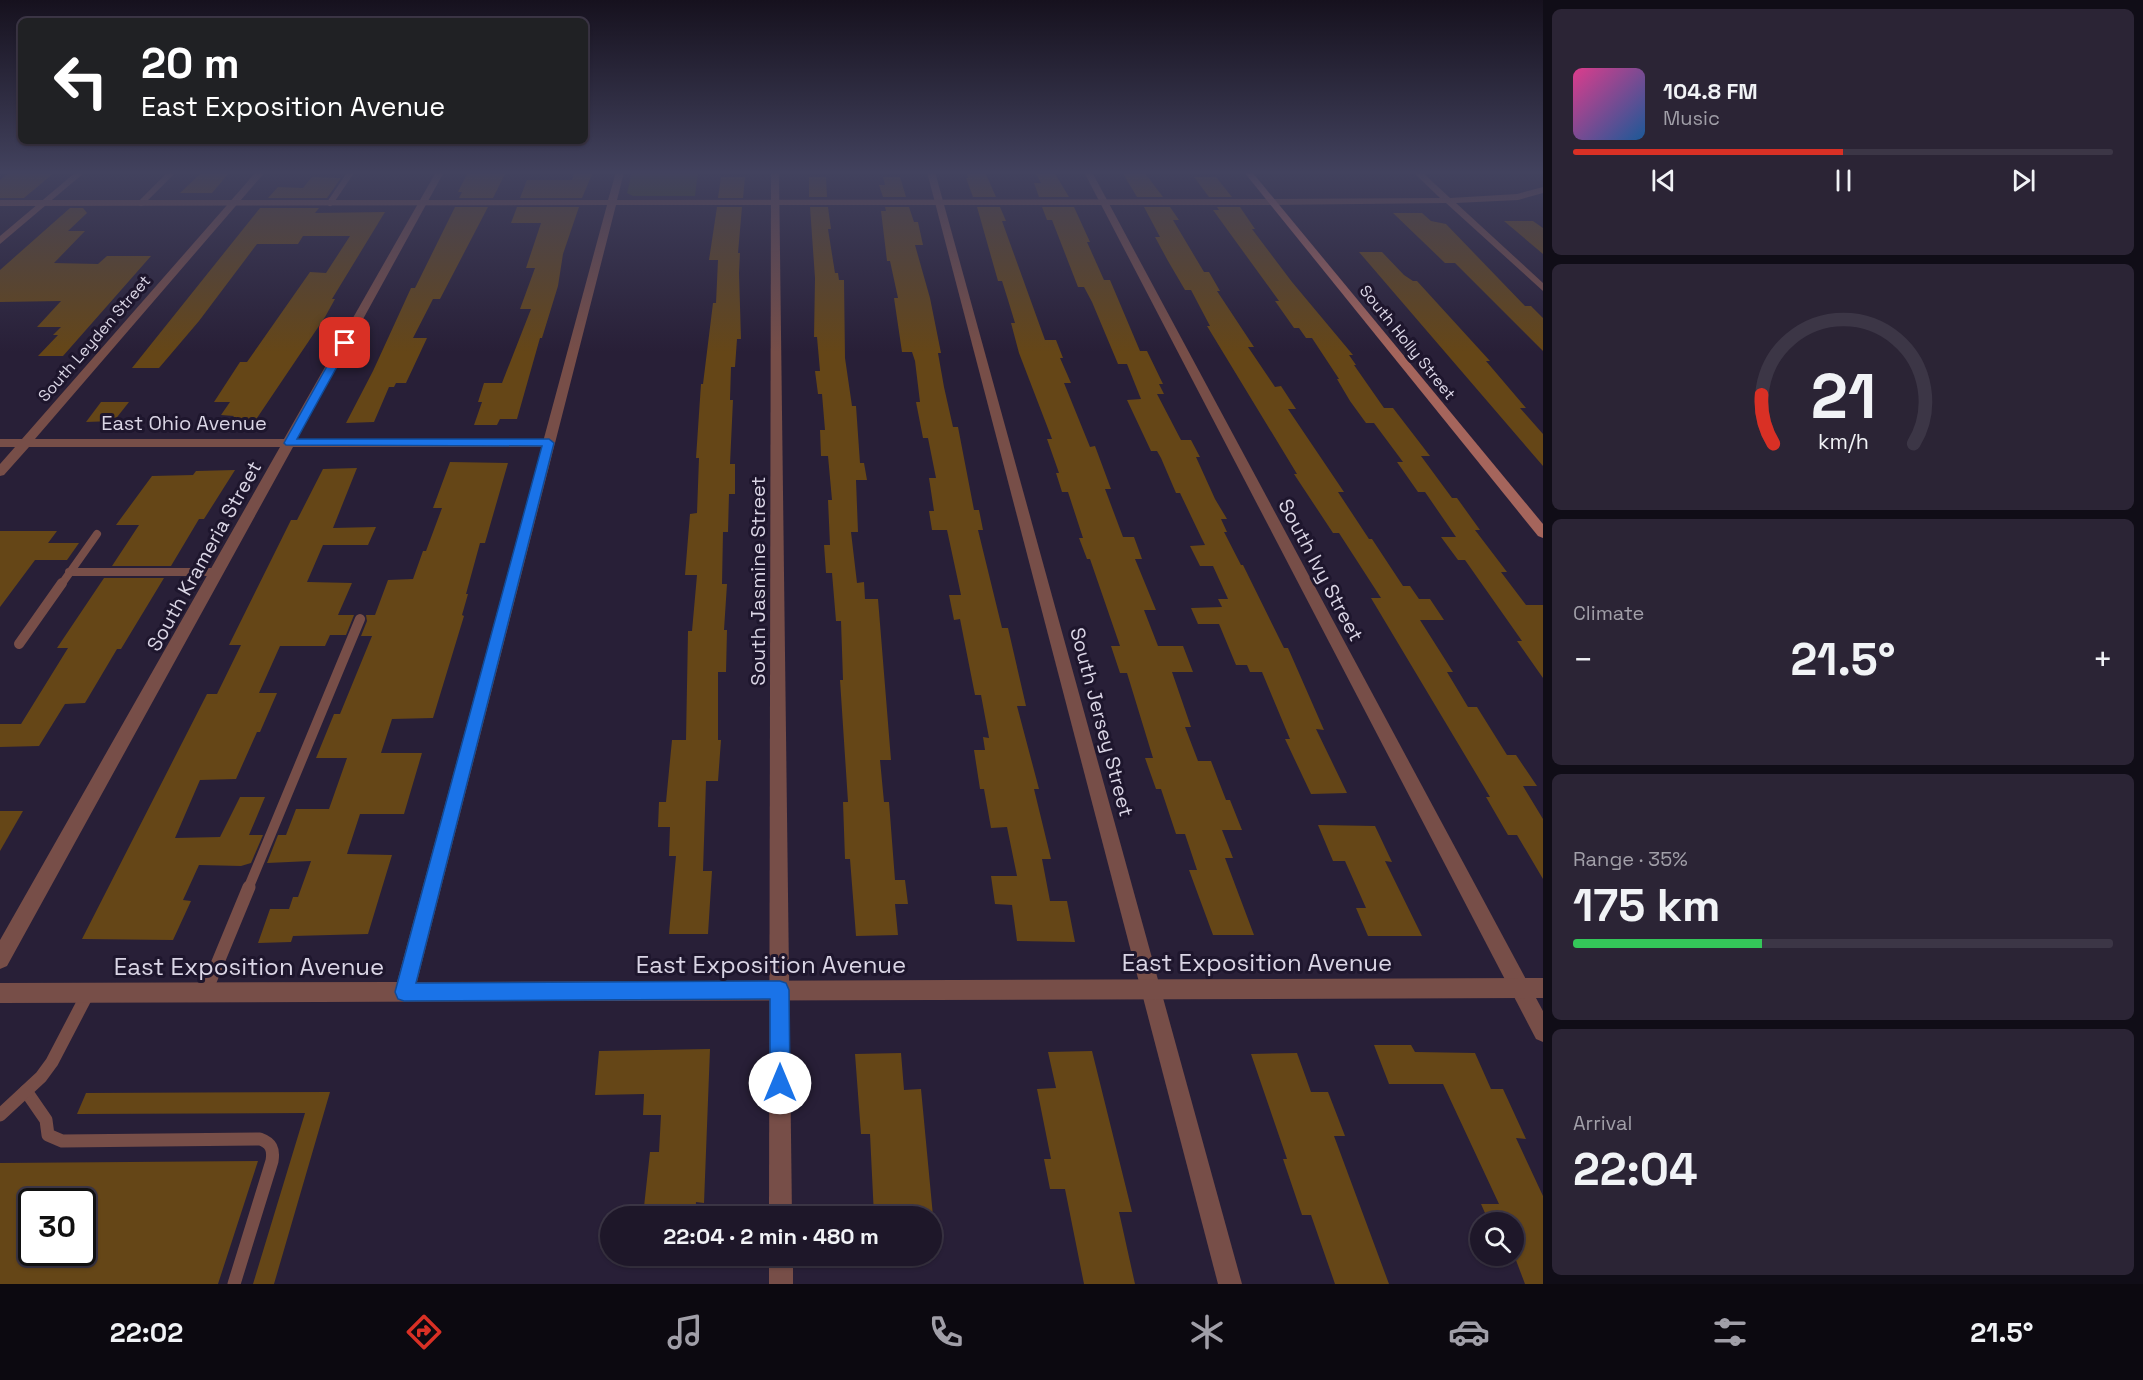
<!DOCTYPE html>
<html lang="en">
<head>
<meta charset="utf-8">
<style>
  body { margin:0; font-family:"Space Grotesk",sans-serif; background:#2b2435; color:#f1f3f6; height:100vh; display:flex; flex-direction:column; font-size:22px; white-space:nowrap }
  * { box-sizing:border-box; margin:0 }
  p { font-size:20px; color:#a19fa8 }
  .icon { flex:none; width:33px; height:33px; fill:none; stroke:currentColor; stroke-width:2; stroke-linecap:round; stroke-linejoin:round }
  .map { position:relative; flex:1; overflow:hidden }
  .drawer { display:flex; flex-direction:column; gap:9px; padding:9px; background:#100d17; width:600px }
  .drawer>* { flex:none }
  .banner { position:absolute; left:18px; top:18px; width:570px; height:126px; border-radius:9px; box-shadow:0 2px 4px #0004,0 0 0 2px #3c3646; background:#202124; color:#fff; overflow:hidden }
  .tools { position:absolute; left:1470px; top:1212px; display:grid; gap:12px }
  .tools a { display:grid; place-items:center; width:54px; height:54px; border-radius:50%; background:#1e1729; box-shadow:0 2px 4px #0004,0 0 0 2px #3c3646; font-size:30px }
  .speed { position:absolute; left:18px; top:1188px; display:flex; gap:12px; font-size:30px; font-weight:700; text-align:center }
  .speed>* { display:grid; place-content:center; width:78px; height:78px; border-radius:50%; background:#1e1729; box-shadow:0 2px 4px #0004,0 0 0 2px #3c3646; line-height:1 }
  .speed .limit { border:3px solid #111; border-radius:9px; background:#fff; color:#111 }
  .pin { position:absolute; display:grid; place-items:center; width:51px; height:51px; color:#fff; margin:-26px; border-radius:12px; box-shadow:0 3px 9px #0006 }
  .me { position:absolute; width:66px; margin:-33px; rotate:0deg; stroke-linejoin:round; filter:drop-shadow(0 0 4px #0008) }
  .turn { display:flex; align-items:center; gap:21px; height:126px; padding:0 24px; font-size:27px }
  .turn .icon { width:78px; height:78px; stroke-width:2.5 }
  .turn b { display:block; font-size:42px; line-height:51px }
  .big { font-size:45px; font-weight:700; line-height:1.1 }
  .drawer .tile { flex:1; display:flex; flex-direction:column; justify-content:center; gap:9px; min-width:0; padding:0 21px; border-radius:9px; background:#2b2435 }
  .drawer .dial { align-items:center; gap:0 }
  .dial svg { height:156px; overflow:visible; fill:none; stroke:#3c3646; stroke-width:7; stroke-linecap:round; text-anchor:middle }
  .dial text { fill:#f1f3f6; stroke:none }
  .song { display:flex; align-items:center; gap:18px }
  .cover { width:72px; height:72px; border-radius:9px; background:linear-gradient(135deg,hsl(330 70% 55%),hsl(210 70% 35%)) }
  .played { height:6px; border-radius:3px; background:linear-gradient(90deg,#d93025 50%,#3c3646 50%) }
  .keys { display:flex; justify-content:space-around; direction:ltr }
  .heat { display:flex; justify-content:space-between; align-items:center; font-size:33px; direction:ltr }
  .charge { height:9px; border-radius:4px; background:linear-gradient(90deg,#34c759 35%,#3c3646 0) }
  .trip { position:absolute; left:600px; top:1206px; width:342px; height:60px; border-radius:30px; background:#1e1729; box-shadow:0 2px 4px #0004,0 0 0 2px #3c3646; font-weight:700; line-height:60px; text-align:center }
  .tabs { display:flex; height:96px; justify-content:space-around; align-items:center; background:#0c0910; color:#a19fa8 }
  .tabs .icon { width:42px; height:42px }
  .tabs .active { color:#d93025 }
  .tabs b { font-size:27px; color:#f1f3f6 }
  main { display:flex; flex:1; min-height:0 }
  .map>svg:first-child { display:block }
  .green { fill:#3c4414 }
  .building { fill:#654617; fill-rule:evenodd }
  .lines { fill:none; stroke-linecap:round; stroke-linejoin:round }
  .service-far3 { stroke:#774e48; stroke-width:6 }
  .service-far2 { stroke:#774e48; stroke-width:8 }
  .service-far1 { stroke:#774e48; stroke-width:10 }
  .service { stroke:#774e48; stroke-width:13 }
  .minor { fill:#774e48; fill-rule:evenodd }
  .tertiary { fill:#774e48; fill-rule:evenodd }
  .secondary { fill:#a5655c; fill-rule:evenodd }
  .route { fill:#1a73e8; stroke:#114b97; stroke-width:1.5 }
  .labels { text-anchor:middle; stroke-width:6; stroke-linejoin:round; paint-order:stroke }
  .far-street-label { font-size:16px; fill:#dad5e5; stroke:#1e162d }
  .street-label { font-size:20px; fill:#dad5e5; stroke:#1e162d }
  .near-street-label { font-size:24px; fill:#dad5e5; stroke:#1e162d }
</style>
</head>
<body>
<main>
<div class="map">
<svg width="1543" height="1284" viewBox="0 0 1543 1284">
  <rect width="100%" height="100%" fill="#281f37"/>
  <path class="green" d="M632,172H698L695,196H633L627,193Z"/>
  <g class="building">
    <path d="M10,172H55L24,198H0V180Z"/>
    <path d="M468,172H506L493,198H459L462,192H458Z"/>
    <path d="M575,172H593L582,198H520L527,180H572Z"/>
    <path d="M966,172H985L996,197H973L966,178H968Z"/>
    <path d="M1035,172H1054L1069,197H1039L1034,183H1041Z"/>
    <path d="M1122,172H1144L1163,197H1137Z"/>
    <path d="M201,173H229L212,193H180Z"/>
    <path d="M312,177L341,178L327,198H268L278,187L303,188Z"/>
    <path d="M721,177H745L743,198H718Z"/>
    <path d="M809,177H826L827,197H809Z"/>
    <path d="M883,177H900L906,197H883L879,185H885Z"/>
    <path d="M1194,177H1216L1232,197H1209Z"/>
    <path d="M455,207H488L440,299H433L413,338H427L406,383H396L394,387H389L374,422L346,423L373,371L411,288H415Z"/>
    <path d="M517,207H579L563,254L558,286L542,338H540L517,419H500L497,425H474L482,402H478L484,383H502L531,309H520L535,268H526L541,223H511Z"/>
    <path d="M717,207H742L738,253H740L739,273L741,339H737L735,367H731L730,400H733L730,464H735V494H729L728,532H723L722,584H727L724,630H727L726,672H718V740H721L718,781H706L703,871H712L708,934H669L676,856H669L670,827H658L659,802H666L672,740H686L688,631H692L697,575H685L690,514L697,513L699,458H696L701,384H703L713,303H716L718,260H709Z"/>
    <path d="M810,207H828L831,229H828L835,273H838L839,280H844L845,358L852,406H856L860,463H864L867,480H856L858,532H851L857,583L864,582L865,599H878L891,760H880L884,802H889L895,880H905L908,904H895L898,935L856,936L850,859H845L843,802H848L840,680H843L841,621H836L832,573H826L824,545H830L828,500H832L828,456H821L820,430H825L822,394H818L815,371H820L817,337H814L815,278Z"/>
    <path d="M885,207H909L914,222H918L923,245H915L930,298L941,353H938L944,387L953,427H958L974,510H979L983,530H978L1002,628H1008L1026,706H1017L1039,789H1034L1051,859H1042L1050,901H1067L1075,942L1017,941L1012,905L995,904L991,876H1017L1007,827L991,828L984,789H980L974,750H985L983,737L989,738L981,695H975L960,619L954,620L949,595H961L947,530H932L929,511H934L929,478H936L928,438H923L916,402H920L915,361L912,352H902L894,298H898L890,261H887L881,211H886Z"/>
    <path d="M977,207H1000L1006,221H1002L1045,340H1056L1063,358H1060L1071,383H1064L1090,447L1095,446L1111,489H1105L1123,537H1134L1142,559H1135L1156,610H1144L1158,646H1183L1193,672H1172L1191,727H1185L1198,761H1211L1226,800H1230L1242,830H1222L1233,858H1225L1254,935H1213L1189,870H1197L1185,834H1176L1161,789H1156L1145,758H1153L1127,673H1120L1111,646H1120L1090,559H1087L1079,538H1083L1068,492H1062L1056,473H1059L1047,439H1052L1019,353L1011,323H1015L1008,300L1002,281H998Z"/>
    <path d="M1042,207H1074L1090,242H1087L1104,280H1110L1140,351H1147L1163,384H1159L1164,394H1157L1181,440H1191L1200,457H1196L1215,499L1227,519H1221L1227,532H1224L1241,565H1243L1284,648H1288L1324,730L1316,729L1347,793L1311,794L1285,739H1290L1262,672H1250L1247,665H1236L1219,624H1198L1191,608L1222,607L1218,599H1228L1213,566H1200L1190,546L1205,545L1201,537L1180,493H1176L1161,458L1157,451H1151L1127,400L1141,399L1127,364H1118L1092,302L1084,287H1078L1052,220H1047Z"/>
    <path d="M1144,207H1170L1179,220H1173L1204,272H1209L1220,291H1217L1254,347H1248L1275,387L1281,386L1296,409H1288L1344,492H1338L1369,539H1372L1403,586H1410L1419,599H1430L1444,620H1420L1453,672H1447L1468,707H1477L1507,755H1516L1537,786H1523L1543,819V879L1517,835H1508L1486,797H1490L1371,598H1381L1339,533H1333L1294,474H1297L1207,326H1210L1191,290H1185L1168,261L1155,237H1160Z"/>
    <path d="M1217,207H1240L1255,229H1252L1292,282L1353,355H1349L1356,365H1354L1384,408H1393L1430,456H1421L1452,498H1457L1480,530H1475L1507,572H1501L1526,605H1543V678L1517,641H1522L1465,560H1458L1441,537H1456L1425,492H1418L1397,462H1403L1374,423H1366L1350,401L1337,379H1339L1312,338H1306L1299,328H1294L1275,301H1279L1213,210H1219Z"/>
    <path d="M70,208H83L87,213L68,231H85L54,263L98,264L107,256H151L63,356H38L58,335H53L61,327H37L61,301L0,302V270Z"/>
    <path d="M260,208H319L315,213L385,212L332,299H335L325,317L255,421H230L234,416L221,415L230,402H214L240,362H247L310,272L326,273L350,236H303L298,244H257L199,321L159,368H132Z"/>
    <path d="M1393,213H1422L1431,221L1446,224L1525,306H1531L1543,318V351L1455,263H1445Z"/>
    <path d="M1504,221H1533L1543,228V254Z"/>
    <path d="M1359,252H1382L1404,275L1413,281H1417L1490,361H1486L1526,408H1520L1543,434V466Z"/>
    <path d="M101,402H129L114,421L86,422Z"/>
    <path d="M450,462L508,463L485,543H480L466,594H468L462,615L464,616L433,718L392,719L381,753H422L404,814H360L347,854L392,855L368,934L293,936L291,942L258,943L270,909H289L293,897H298L311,861L267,863L278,835H286L296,809H329L347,758H316L334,714H340L372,636H361L367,621L366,615H375L388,580L413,579L423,551H426L442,508H433Z"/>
    <path d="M357,468L333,528L376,527L368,545H323L307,582L352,583L338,615H354L346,635H330L325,646H280L259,693H277L260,732H257L236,779L200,780L175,838L220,837L240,797H265L249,835H263L251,863L241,866L199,865L183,900L191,901L173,940L82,939L207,694H217L241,645H229L291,520H297L323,469Z"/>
    <path d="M235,470L204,519H199L171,566H112L139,525H116L152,476L193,475L196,471Z"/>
    <path d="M0,531H57L48,543H79L67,560H35L0,607Z"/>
    <path d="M104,578H164L121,649H117L85,703L65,704L39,746L0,747V724H21L68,648H57Z"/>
    <path d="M0,811H23L0,851Z"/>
    <path d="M1318,825L1375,826L1392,862L1385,861L1422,936H1368L1356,908H1366L1345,861H1333Z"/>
    <path d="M1374,1045H1411L1415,1052L1475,1053L1491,1089H1503L1526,1139L1516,1138L1543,1196V1284H1525L1514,1255V1222H1489L1481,1204H1499L1443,1084H1389Z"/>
    <path d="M710,1049L704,1203L696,1202L695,1216H643L650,1152H659L661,1115H643L644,1094L595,1095L599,1051Z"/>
    <path d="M1092,1051L1132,1212H1119L1135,1284H1084L1065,1189H1050L1044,1159H1051L1037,1089L1056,1088L1048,1052Z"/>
    <path d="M901,1053L904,1090L921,1089L933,1216H874L870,1134H861L855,1054Z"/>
    <path d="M1297,1053L1311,1092H1328L1345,1136H1334L1389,1284H1335L1311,1215H1302L1283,1159H1287L1251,1054Z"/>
    <path d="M330,1092L274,1284H253L305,1113L77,1114L86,1093Z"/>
    <path d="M258,1161L218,1284H0V1163ZM32,1202H82V1252H32Z"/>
  </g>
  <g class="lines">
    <g class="service-far3">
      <path d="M141,203L172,172"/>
      <path d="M330,203L351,172"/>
    </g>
    <g class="service-far2">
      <path d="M69,572H217"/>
      <path d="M61,585L97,534"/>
    </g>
    <g class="service-far1">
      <path d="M19,644L62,583"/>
      <path d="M248,889L360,619"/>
    </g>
    <g class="service">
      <path d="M206,991L249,887"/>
      <path d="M26,1091L46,1120L48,1135L62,1141L260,1139C271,1143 274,1149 272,1161L234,1284"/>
      <path d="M0,1115L41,1077L52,1062L88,993"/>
    </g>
    <g class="minor">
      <path d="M76,172H85L0,244V236Z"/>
      <path d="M256,172H265L35,439H284L436,172H444L297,439H549L555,443L549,447H293L7,966L0,969V940L280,447H29L4,475L0,476V464L15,447H0V439H22Z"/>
      <path d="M771,172H779L792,1216H769Z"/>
      <path d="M927,172H935L1242,1284H1218Z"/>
      <path d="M1084,172H1092L1543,1011V1042L1536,1039Z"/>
      <path d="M1413,172H1422L1450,198L1517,194L1543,187V193L1518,200L1456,203L1543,283V291L1446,203L1272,205L1268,202L1272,199L1440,198Z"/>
      <rect x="769" y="1256" width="24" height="28"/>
    </g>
    <path class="tertiary" d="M616,172H624L617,200L1272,199L1276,202L1272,205H616L417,982L1543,978V998L0,1003V983L397,982L607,205L0,206V200H608Z"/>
    <path class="secondary" d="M1244,172H1252L1543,524V538L1538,536Z"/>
  </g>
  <linearGradient id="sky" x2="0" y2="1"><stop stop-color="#16111e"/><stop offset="0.49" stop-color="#42425e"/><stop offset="1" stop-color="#42425e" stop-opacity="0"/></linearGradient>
  <rect width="1543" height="352" fill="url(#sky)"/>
  <path class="route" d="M345,340L350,343L297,439H549L554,443L416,983L780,981L786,983L789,990L790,1083L787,1089L780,1092L773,1089L770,1083V999L404,1001L398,999L395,992L542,446L286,445L284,443L340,343Z"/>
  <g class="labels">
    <g class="far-street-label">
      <text transform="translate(94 338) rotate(-49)" y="6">South Leyden Street</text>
      <text transform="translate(1408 342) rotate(51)" y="6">South Holly Street</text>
    </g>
    <g class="street-label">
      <text x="184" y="430">East Ohio Avenue</text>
      <text transform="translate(204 556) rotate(-61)" y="7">South Krameria Street</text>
      <text transform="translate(1321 570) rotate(62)" y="7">South Ivy Street</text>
      <text transform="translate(758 581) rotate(-90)" y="7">South Jasmine Street</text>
      <text transform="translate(1102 722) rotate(75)" y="7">South Jersey Street</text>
    </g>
    <g class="near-street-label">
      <text x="1257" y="971">East Exposition Avenue</text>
      <text x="771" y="973">East Exposition Avenue</text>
      <text x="249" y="975">East Exposition Avenue</text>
    </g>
  </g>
</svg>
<div class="tools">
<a><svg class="icon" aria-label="search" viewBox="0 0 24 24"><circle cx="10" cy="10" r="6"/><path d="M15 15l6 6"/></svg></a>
</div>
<div class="speed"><div class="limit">30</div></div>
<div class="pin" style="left:345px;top:343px;background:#d93025"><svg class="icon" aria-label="arrive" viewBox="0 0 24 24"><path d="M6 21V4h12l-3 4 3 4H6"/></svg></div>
<svg class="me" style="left:780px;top:1083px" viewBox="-20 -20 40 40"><circle r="19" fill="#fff"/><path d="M0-13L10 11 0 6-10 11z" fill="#1a73e8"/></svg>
<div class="trip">22:04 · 2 min · 480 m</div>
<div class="banner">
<div class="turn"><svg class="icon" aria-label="left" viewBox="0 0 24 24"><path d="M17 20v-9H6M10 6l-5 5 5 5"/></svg><div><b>20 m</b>East Exposition Avenue</div></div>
</div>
</div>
<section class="drawer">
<div class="tile">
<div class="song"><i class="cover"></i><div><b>104.8 FM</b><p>Music</p></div></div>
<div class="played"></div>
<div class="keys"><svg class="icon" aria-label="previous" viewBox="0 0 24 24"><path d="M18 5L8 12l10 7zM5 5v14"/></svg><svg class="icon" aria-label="pause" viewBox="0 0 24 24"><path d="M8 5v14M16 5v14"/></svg><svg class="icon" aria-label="next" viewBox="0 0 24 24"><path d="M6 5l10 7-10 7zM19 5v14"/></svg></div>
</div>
<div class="tile dial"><svg viewBox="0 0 100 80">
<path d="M14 69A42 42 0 1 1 86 69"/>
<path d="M14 69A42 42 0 0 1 8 44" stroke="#d93025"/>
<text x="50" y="56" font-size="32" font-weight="700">21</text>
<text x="50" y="72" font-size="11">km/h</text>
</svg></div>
<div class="tile"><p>Climate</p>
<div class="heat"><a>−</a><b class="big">21.5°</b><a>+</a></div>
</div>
<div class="tile"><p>Range · 35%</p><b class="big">175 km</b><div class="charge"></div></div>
<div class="tile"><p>Arrival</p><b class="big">22:04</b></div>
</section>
</main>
<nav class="tabs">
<b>22:02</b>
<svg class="icon active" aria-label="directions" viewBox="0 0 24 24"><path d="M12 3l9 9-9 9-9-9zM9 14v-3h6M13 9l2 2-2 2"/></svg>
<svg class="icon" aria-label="music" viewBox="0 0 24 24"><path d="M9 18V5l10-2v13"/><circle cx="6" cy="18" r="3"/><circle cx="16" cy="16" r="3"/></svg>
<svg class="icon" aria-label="phone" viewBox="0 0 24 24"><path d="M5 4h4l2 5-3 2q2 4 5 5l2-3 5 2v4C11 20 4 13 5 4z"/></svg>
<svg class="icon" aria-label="climate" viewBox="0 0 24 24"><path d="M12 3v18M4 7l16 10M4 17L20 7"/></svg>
<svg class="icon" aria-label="car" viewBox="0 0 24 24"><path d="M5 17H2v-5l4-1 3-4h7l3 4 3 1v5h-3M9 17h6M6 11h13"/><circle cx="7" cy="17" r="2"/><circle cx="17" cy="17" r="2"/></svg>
<svg class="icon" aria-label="filters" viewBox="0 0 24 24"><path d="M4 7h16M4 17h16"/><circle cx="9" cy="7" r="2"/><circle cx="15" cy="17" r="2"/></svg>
<b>21.5°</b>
</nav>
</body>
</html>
